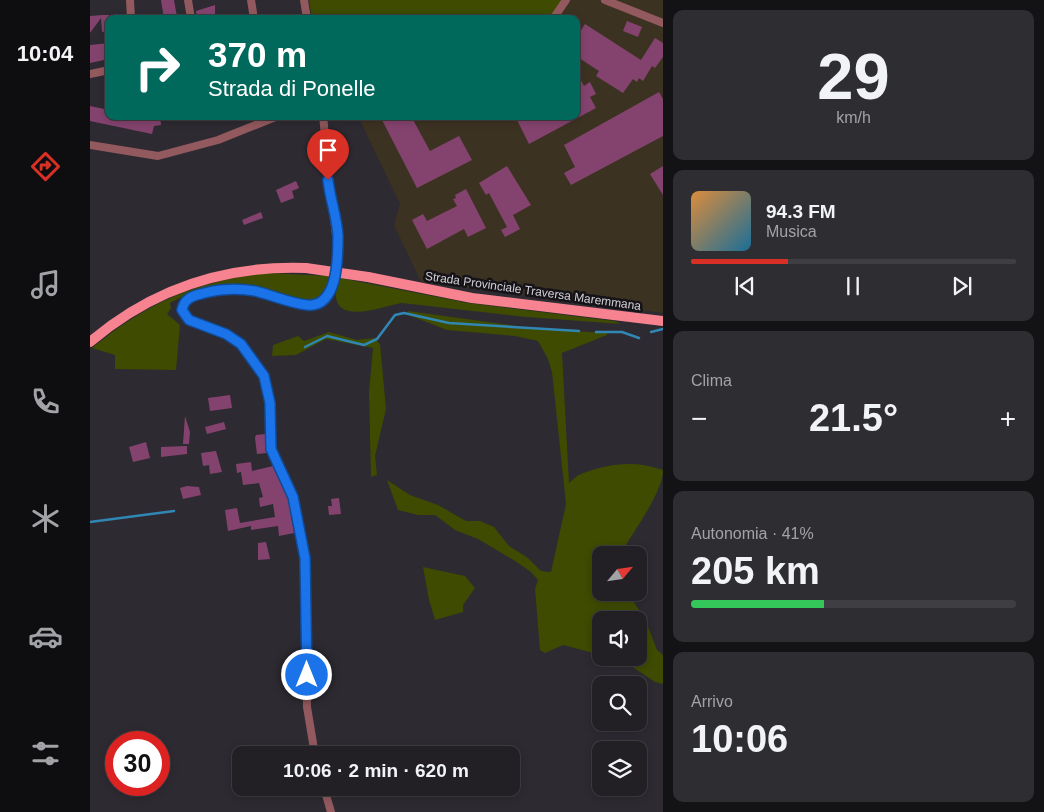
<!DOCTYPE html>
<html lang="it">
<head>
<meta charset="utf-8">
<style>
  body { margin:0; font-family:Helvetica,sans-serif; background:#2e2d32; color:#f1f3f6; height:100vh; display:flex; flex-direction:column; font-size:19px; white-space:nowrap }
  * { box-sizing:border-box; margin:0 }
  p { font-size:16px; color:#a2a3a7 }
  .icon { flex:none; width:28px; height:28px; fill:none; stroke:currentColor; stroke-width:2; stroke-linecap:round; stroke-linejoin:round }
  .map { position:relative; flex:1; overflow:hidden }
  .details { display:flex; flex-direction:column; gap:10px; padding:10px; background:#131214; width:381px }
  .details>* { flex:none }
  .banner { position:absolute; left:15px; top:15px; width:475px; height:105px; border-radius:10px; box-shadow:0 2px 8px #0003,0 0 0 1px #3f3e42; background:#00695c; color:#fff; overflow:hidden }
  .needle { width:32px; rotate:61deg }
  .controls { position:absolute; left:502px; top:546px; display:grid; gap:10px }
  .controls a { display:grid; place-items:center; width:55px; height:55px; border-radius:10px; background:#222025; box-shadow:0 2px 8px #0003,0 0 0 1px #3f3e42; font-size:25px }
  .speed { position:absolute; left:15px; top:731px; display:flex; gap:10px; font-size:25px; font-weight:700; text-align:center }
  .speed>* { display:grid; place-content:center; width:65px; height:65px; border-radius:50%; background:#222025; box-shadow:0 2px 8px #0003,0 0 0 1px #3f3e42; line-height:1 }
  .speed .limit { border:8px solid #d22; background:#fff; color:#111 }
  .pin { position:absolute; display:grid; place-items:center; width:42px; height:42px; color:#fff; margin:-51px -21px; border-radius:50% 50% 50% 0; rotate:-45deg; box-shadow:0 0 5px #0007 }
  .pin .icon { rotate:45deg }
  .me { position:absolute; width:55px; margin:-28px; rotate:0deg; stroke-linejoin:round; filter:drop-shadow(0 0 4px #0008) }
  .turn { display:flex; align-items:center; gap:18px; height:105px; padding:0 20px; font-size:22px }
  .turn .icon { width:65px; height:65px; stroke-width:2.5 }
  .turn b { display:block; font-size:35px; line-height:42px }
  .big { font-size:38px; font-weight:800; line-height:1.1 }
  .details .tile { flex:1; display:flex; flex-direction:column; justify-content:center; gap:8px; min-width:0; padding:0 18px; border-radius:10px; background:#2e2d32 }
  .details .dial { align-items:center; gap:0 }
  .dial b { font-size:65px; line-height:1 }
  .song { display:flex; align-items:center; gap:15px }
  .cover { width:60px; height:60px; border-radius:8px; background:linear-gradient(135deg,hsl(30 70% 55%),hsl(200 70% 35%)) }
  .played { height:5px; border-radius:2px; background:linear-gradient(90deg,#d93025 30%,#3f3e42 30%) }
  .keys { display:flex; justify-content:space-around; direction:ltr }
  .heat { display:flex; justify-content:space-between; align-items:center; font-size:28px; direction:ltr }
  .charge { height:8px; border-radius:4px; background:linear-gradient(90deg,#34c759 41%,#3f3e42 0) }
  .trip { position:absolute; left:142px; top:746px; width:288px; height:50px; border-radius:10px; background:#222025; box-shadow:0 2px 8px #0003,0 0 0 1px #3f3e42; font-weight:800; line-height:50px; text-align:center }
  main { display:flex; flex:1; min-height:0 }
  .tabs { display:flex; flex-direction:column; width:90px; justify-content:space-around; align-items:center; background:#0e0d0f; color:#a2a3a7 }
  .tabs .icon { width:35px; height:35px }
  .tabs .active { color:#d93025 }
  .tabs b { font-size:22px; color:#f1f3f6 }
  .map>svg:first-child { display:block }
  .industrial { fill:#3c3222 }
  .green { fill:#3e4b01 }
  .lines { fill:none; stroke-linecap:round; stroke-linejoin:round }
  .stream { stroke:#3087b4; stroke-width:2.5 }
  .building { fill:#84436f }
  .minor { stroke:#92595e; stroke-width:8 }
  .major { stroke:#f6838f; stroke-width:10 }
  .major-bridge { stroke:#f6838f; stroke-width:10 }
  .route-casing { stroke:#114b97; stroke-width:12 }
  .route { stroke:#1a73e8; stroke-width:9 }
  .labels { text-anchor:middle; stroke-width:5; stroke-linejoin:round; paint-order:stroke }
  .street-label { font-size:12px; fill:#d2d0d5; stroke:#151317 }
</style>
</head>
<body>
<main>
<nav class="tabs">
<b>10:04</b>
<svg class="icon active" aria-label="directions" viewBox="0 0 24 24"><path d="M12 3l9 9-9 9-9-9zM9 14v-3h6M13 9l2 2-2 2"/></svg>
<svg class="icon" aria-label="music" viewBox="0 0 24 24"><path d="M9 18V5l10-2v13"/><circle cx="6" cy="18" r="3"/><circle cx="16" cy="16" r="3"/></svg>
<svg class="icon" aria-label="phone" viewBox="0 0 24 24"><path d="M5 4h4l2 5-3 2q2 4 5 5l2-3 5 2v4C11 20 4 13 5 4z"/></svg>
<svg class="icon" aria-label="climate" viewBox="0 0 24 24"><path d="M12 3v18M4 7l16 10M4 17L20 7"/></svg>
<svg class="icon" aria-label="car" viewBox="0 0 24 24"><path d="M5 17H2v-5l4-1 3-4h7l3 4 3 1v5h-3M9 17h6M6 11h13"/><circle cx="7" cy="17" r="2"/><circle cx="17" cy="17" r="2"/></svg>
<svg class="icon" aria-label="filters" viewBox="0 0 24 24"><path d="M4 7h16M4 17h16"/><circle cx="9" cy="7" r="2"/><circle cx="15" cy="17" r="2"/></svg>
</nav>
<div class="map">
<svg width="573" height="812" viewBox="0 0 573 812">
  <rect width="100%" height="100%" fill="#2d2a31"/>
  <path class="industrial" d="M473,0H573V313L331,282L304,225L310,204L268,116H486V19H459Z"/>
  <g class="green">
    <path d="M219,0H473L459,19H222Z"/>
    <path d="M178,273L239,276C237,284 236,295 227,299C208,306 183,289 164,286C131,282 108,288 80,303L81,308L77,314L90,325L86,370L25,369V355L2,348C56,303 108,280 178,273Z"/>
    <path d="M250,278L378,303L524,321L531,324L436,317L312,303C297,305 249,325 246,297C245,292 249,283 250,278Z"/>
    <path d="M318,311L448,329L517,333V335L472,353L479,483C483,480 487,475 491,474C518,463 546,460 573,470C573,493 542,533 530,555H511V592L538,593L555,619L567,650L573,655V684L565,682L541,666L517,658H549V620H511V655L473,645L455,653L450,650L445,589L448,580L441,572L425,561L388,539L365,530L345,515H328L308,510L297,480L320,495L348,505L376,521H390L404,527L419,546L438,558L451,571L461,572L476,504L462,372L458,359L448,341L425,336L357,330L316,314Z"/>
    <path d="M239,332L267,340L284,338L290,344L296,409L285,456L287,475L281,477L279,392L283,348L236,339L206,355L182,356L183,345L208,336L214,341Z"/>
    <path d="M333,567L375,576L385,588L373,605V612L345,620L339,600Z"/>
  </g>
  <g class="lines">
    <g class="stream">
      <path d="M506,332H532L549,338"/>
      <path d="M561,332L573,329"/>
      <path d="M215,347L237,336L274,345L287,339L305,315L314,313L359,323L489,331"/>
      <path d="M0,522L84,511"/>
    </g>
  </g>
  <g class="building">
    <path d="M71,0H84L87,17L74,19Z"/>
    <path d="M125,5V19H107L106,11Z"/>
    <path d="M13,15H19V31L12,32L11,18L0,33V16Z"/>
    <path d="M537,21L552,27L548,37L533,31Z"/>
    <path d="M495,24L551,60L565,38L573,43V57L565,68L562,66L553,81L549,78L547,82L543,79L533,93L506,76L509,71L486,56V31L489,33Z"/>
    <path d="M19,43V59L0,63V45Z"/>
    <path d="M486,71L494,86L500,82L506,94L500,97L506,108L439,144L425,116H486Z"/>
    <path d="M569,92L573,99V136L481,185L474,173L485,167L474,145Z"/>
    <path d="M0,106L19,110V116H36L55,120L56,116H70L71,125L64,126L62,134L0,121Z"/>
    <path d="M290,116H321L340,151L369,136L382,160L327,188Z"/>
    <path d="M417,166L441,205L423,215L430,229L415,237L411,230L417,227L399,193L396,195L389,183Z"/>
    <path d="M573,166V195L560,174Z"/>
    <path d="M206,181L209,188L202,191L204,198L191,203L186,190Z"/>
    <path d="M376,189L396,228L378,237L374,229L337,249L322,220L333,214L337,221L367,206L363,199L366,198L365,195Z"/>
    <path d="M171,212L173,218L154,225L152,220Z"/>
    <path d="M140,395L142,408L120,411L118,398Z"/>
    <path d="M95,416L100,432L99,444H93Z"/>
    <path d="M134,422L136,429L117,434L115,427Z"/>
    <path d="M175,434L177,453L167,454L165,438L166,435Z"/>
    <path d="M56,442L60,458L43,462L39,447Z"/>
    <path d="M97,446V454L71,457V447Z"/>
    <path d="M126,451L132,472L120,474L119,465L113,466L111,453Z"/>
    <path d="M161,462L162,471L183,466L198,499L204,533L189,536L188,526L161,530V526L138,531L135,510L147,508L150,523L185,517L183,504L170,507L169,498L173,497L169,483L153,485L151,472L147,473L146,464Z"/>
    <path d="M97,486L109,487L111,495L93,499L90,488Z"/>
    <path d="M249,498L251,514L239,515L238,506H242L241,499Z"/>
    <path d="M176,542L180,559L168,560V543Z"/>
  </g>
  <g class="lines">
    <g class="minor">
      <path d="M40,0L41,19"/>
      <path d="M98,0L101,19"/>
      <path d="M161,0L164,19"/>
      <path d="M214,0L217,19"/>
      <path d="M515,0L573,23"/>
      <path d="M463,19L476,0"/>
      <path d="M0,74L19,70"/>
      <path d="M0,145L68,156L128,140L188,116"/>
      <path d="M225,755L217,707L215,558L203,497L182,451L180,407L177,385L169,367L151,344L136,334L99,320L92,310C95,288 148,288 164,291C181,295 215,311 231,302C259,285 243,214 239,189C236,165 236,140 233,116"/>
      <path d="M234,788L241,812"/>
    </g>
    <g class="major">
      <path d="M278,277L382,298L573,321"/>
      <path d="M0,342C62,289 134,265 216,268"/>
    </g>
    <path class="major-bridge" d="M216,268L278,277"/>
  </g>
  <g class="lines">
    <defs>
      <path id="route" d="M217,675L215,558L203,497L181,449L180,403L174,376L151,344L136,334L99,320L92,310C94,299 102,296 111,294C127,289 148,288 165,291C182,295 199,303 217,305C248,308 248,258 248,236C247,217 240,199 238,180"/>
    </defs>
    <use href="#route" class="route-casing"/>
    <use href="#route" class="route"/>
  </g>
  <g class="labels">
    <g class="street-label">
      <text transform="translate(443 291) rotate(8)" y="4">Strada Provinciale Traversa Maremmana</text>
    </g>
  </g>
</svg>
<div class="controls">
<a><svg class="needle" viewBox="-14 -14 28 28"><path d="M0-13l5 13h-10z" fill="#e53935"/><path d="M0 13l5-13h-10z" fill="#a2a3a7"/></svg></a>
<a><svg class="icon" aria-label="sound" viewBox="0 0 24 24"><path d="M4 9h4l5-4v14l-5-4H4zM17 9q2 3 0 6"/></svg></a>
<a><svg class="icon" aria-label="search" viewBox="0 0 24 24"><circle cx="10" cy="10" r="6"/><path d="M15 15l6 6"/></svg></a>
<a><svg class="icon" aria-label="layers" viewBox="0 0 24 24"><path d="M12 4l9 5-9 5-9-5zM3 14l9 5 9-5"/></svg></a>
</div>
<div class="speed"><div class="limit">30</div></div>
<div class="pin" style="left:238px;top:180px;background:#d93025"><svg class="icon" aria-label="arrive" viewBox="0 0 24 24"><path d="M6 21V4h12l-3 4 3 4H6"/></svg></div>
<svg class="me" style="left:217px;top:675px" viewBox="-20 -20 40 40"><circle r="17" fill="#1a73e8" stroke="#fff" stroke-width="3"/><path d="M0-11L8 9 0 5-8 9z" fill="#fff"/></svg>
<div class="trip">10:06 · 2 min · 620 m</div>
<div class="banner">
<div class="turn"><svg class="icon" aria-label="right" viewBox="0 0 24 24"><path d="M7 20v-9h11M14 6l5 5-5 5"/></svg><div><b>370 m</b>Strada di Ponelle</div></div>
</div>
</div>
<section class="details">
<div class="tile dial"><b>29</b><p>km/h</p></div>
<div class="tile">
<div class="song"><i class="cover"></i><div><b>94.3 FM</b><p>Musica</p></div></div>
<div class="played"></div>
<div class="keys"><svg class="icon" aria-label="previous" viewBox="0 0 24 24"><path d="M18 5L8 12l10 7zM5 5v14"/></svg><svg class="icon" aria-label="pause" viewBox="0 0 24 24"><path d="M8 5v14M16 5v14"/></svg><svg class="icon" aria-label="next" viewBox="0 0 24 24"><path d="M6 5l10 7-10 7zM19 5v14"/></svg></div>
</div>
<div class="tile"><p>Clima</p>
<div class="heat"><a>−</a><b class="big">21.5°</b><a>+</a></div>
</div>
<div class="tile"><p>Autonomia · 41%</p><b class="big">205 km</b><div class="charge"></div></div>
<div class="tile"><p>Arrivo</p><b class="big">10:06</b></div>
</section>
</main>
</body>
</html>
